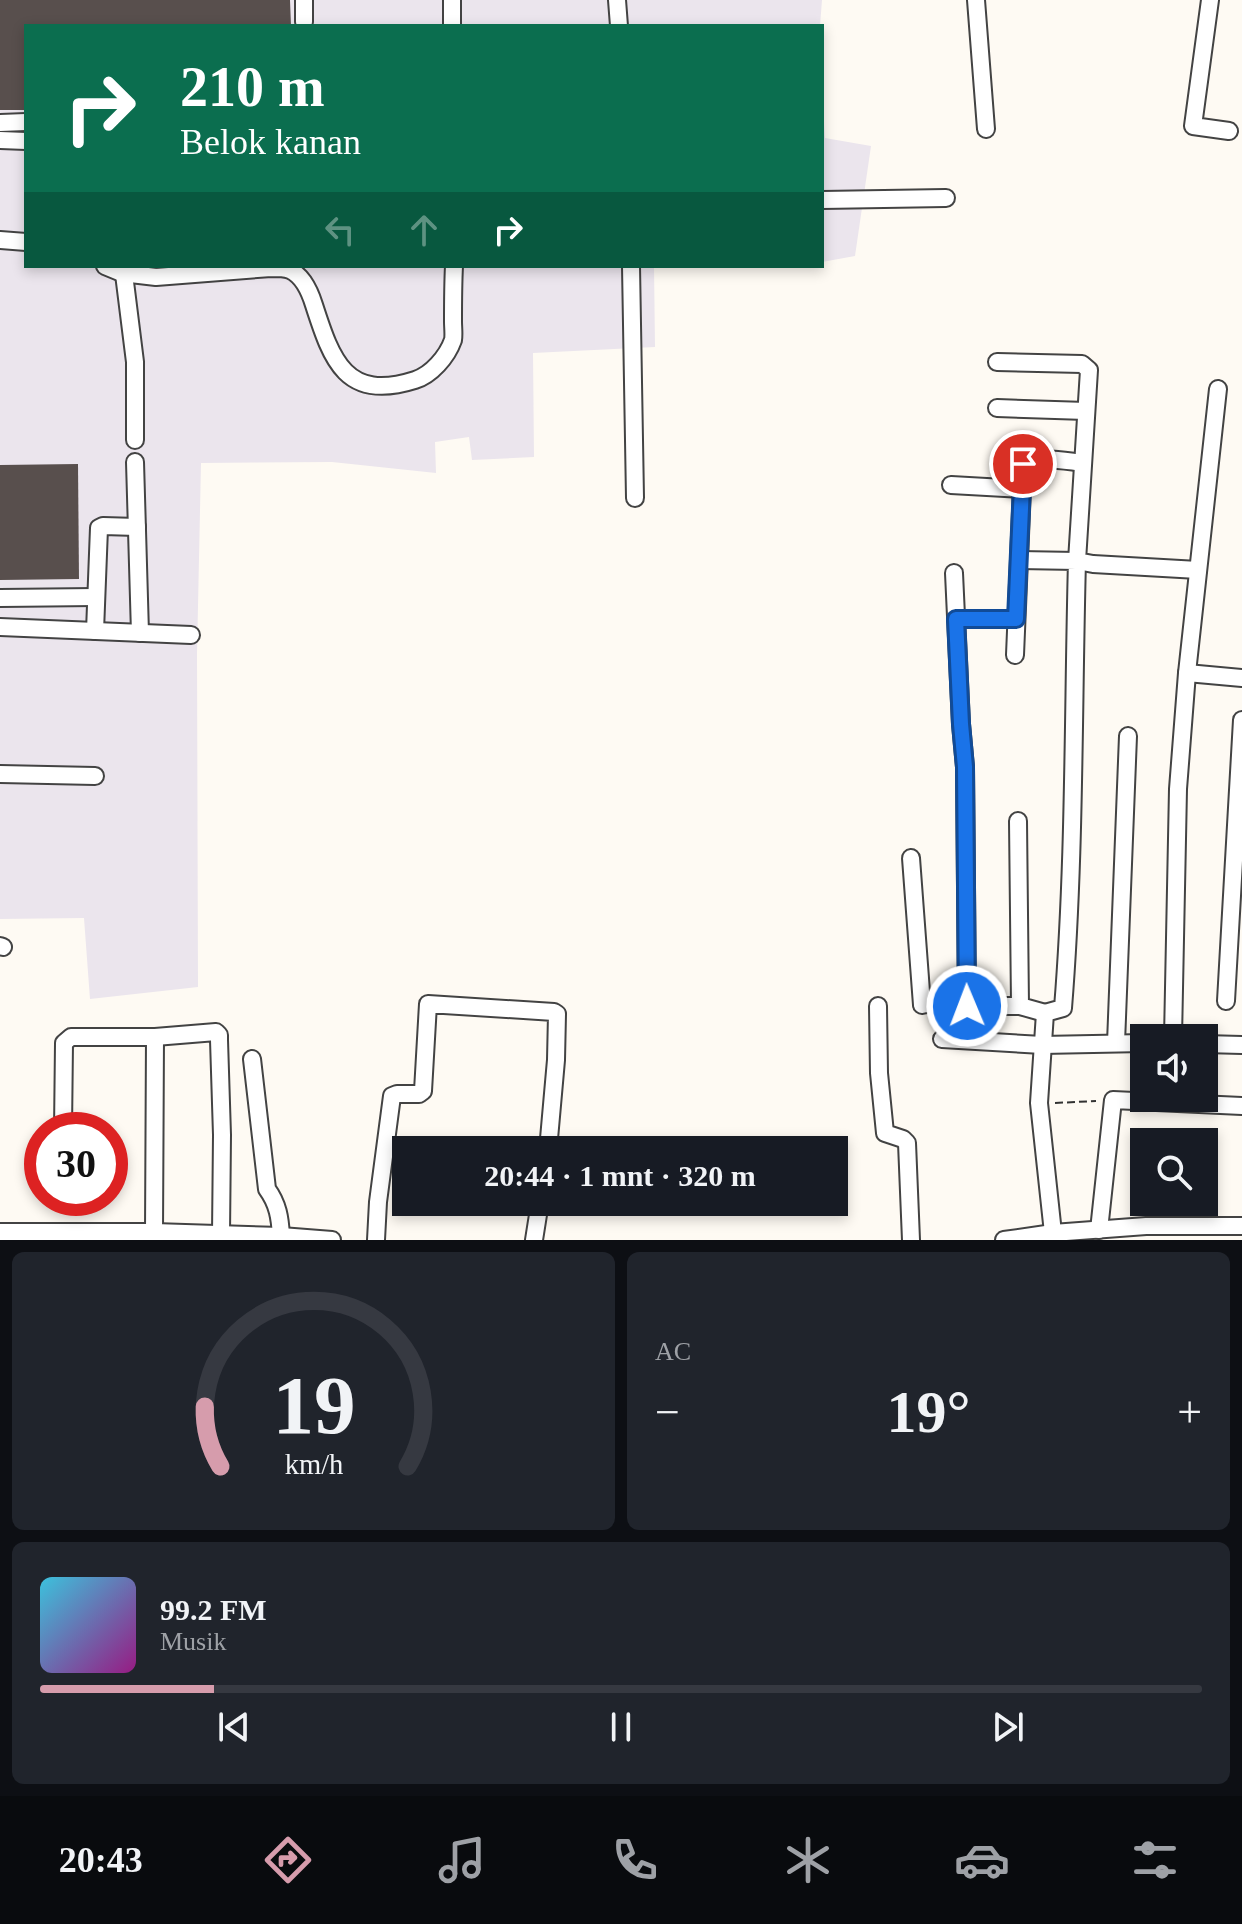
<!DOCTYPE html>
<html lang="id">
<head>
<meta charset="utf-8">
<style>
  body { margin:0; font-family:"Times New Roman",serif; background:#20242c; color:#f1f3f6; height:100vh; display:flex; flex-direction:column; font-size:30px; white-space:nowrap }
  * { box-sizing:border-box; margin:0 }
  p { font-size:26px; color:#9ea1a6 }
  .icon { flex:none; width:44px; height:44px; fill:none; stroke:currentColor; stroke-width:2; stroke-linecap:round; stroke-linejoin:round }
  .map { position:relative; height:1240px; overflow:hidden }
  .details { display:flex; flex-direction:column; gap:12px; padding:12px; background:#0d0f14; flex:1 }
  .details>* { flex:none }
  .hud { position:absolute; left:24px; top:24px; width:800px; height:244px; border-radius:0px; box-shadow:0 4px 12px #0003; background:#0b6e4f; color:#fff; overflow:hidden }
  .controls { position:absolute; left:1130px; top:1024px; display:grid; gap:16px }
  .controls a { display:grid; place-items:center; width:88px; height:88px; border-radius:0px; background:#171b24; box-shadow:0 4px 12px #0003; font-size:40px }
  .speed { position:absolute; left:24px; top:1112px; display:flex; gap:16px; font-size:40px; font-weight:700; text-align:center }
  .speed>* { display:grid; place-content:center; width:104px; height:104px; border-radius:50%; background:#171b24; box-shadow:0 4px 12px #0003; line-height:1 }
  .speed .limit { border:12px solid #d22; background:#fff; color:#111 }
  .pin { position:absolute; display:grid; place-items:center; width:68px; height:68px; color:#fff; margin:-34px; border:4px solid #fff; border-radius:50%; box-shadow:0 2px 8px #0007 }
  .me { position:absolute; width:88px; margin:-44px; rotate:359deg; stroke-linejoin:round; filter:drop-shadow(0 0 6px #0008) }
  .turn { display:flex; align-items:center; gap:28px; height:168px; padding:0 24px; font-size:36px }
  .turn .icon { width:104px; height:104px; stroke-width:2.5 }
  .turn b { display:block; font-size:56px; line-height:68px }
  .lanes { display:flex; align-items:center; height:76px; padding:0 24px; background:#0003; justify-content:center; gap:40px; direction:ltr }
  .lanes .off { opacity:.35 }
  .big { font-size:60px; font-weight:700; line-height:1.1 }
  .details .tile { flex:1; display:flex; flex-direction:column; justify-content:center; gap:12px; min-width:0; padding:0 28px; border-radius:12px; background:#20242c }
  .details .dial { align-items:center; gap:0 }
  .dial svg { height:208px; overflow:visible; fill:none; stroke:#363941; stroke-width:7; stroke-linecap:round; text-anchor:middle }
  .dial text { fill:#f1f3f6; stroke:none }
  .song { display:flex; align-items:center; gap:24px }
  .cover { width:96px; height:96px; border-radius:12px; background:linear-gradient(135deg,hsl(190 70% 55%),hsl(310 70% 35%)) }
  .played { height:8px; border-radius:4px; background:linear-gradient(90deg,#d69cac 15%,#363941 15%) }
  .keys { display:flex; justify-content:space-around; direction:ltr }
  .heat { display:flex; justify-content:space-between; align-items:center; font-size:44px; direction:ltr }
  .details .tiles { flex:1; display:grid; gap:12px; grid-template-columns:1fr 1fr }
  .tile:last-child { grid-column:span 2 }
  .trip { position:absolute; left:392px; top:1136px; width:456px; height:80px; border-radius:0px; background:#171b24; box-shadow:0 4px 12px #0003; font-weight:700; line-height:80px; text-align:center }
  .menu { display:flex; height:128px; justify-content:space-around; align-items:center; background:#090b0e; color:#9ea1a6 }
  .menu .icon { width:56px; height:56px }
  .menu .active { color:#d69cac }
  .menu b { font-size:36px; color:#f1f3f6 }
  .map>svg:first-child { display:block }
  .industrial { fill:#ebe5ed }
  .building { fill:#584f4d }
  .lines { fill:none; stroke-linecap:round; stroke-linejoin:round }
  .minor-casing { stroke:#434343; stroke-width:20 }
  .path { stroke:#323232; stroke-width:2; stroke-dasharray:8 4; stroke-linecap:butt }
  .minor { stroke:#fff; stroke-width:16 }
  .route-casing { stroke:#114b97; stroke-width:20 }
  .route { stroke:#1a73e8; stroke-width:14 }
</style>
</head>
<body>
<div class="map">
<svg width="1242" height="1240" viewBox="0 0 1242 1240">
  <rect width="100%" height="100%" fill="#fefaf3"/>
  <g class="industrial">
    <path d="M0,0H822L820,26H26V266H654L655,347L533,353L534,457L472,460L469,437L435,442L436,473L332,462L201,463L197,654L198,987L90,999L84,918L0,919Z"/>
    <path d="M822,91L825,138L871,146L855,256L822,262Z"/>
  </g>
  <g class="building">
    <path d="M0,0H290L291,26H26V110H0Z"/>
    <path d="M78,464L79,579L0,580V465Z"/>
  </g>
  <g class="lines">
    <defs>
      <g id="minor">
        <path d="M304,0V22"/>
        <path d="M452,0V26"/>
        <path d="M617,0L619,26"/>
        <path d="M976,0L986,129"/>
        <path d="M1210,0L1193,126L1229,131"/>
        <path d="M0,123L26,122"/>
        <path d="M0,140L26,141"/>
        <path d="M822,200L946,198"/>
        <path d="M0,240L26,242"/>
        <path d="M105,266L122,273L156,277L271,268C277,268 285,268 290,270C303,276 310,292 314,305C332,361 346,402 415,380C431,375 447,357 453,340C454,335 453,327 453,322C453,303 453,285 454,266"/>
        <path d="M123,266L135,362V440"/>
        <path d="M631,266L635,498"/>
        <path d="M997,362L1082,364L1089,370L1077,561L1093,564L1198,570"/>
        <path d="M1218,389L1187,673L1242,678"/>
        <path d="M997,408L1086,411"/>
        <path d="M135,462L140,633"/>
        <path d="M951,485L1022,489"/>
        <path d="M1019,560L1077,561C1073,710 1075,860 1063,1008L1045,1013L1039,1103L1053,1233"/>
        <path d="M954,573L961,724L965,767L967,1006"/>
        <path d="M0,598L96,597"/>
        <path d="M956,619H1016"/>
        <path d="M0,627L191,635"/>
        <path d="M95,631L99,528L103,526L137,527"/>
        <path d="M1015,655L1023,464C1039,455 1065,461 1083,463"/>
        <path d="M0,774L95,776"/>
        <path d="M1018,821L1020,1006L1045,1013"/>
        <path d="M911,858L922,1005"/>
        <path d="M0,946L3,947"/>
        <path d="M1226,1001L1242,720"/>
        <path d="M922,1004L967,1006H1020"/>
        <path d="M878,1006L879,1073L885,1133L903,1139L907,1143L911,1240"/>
        <path d="M1173,1038L1178,789L1187,673"/>
        <path d="M942,1039L1042,1045L1144,1043"/>
        <path d="M1116,1043L1128,736"/>
        <path d="M1204,1044L1242,1045"/>
        <path d="M252,1059L267,1189C278,1204 280,1218 281,1236"/>
        <path d="M63,1130L64,1043L71,1037H155L216,1032L219,1035V1040L222,1135L221,1234"/>
        <path d="M1099,1230L1113,1100L1242,1106"/>
        <path d="M0,1232H154L281,1236L332,1240"/>
        <path d="M154,1232L155,1037"/>
        <path d="M376,1240L378,1202L392,1096L397,1094H419L423,1091L428,1004L554,1012L557,1014L556,1060L548,1150"/>
        <path d="M534,1240L540,1202"/>
        <path d="M1004,1240L1053,1233L1146,1226H1242"/>
      </g>
    </defs>
    <use href="#minor" class="minor-casing"/>
    <path class="path" d="M1055,1103L1096,1101"/>
    <use href="#minor" class="minor"/>
  </g>
  <g class="lines">
    <defs>
      <path id="route" d="M967,1006L965,767L961,724L956,619H1016L1023,464"/>
    </defs>
    <use href="#route" class="route-casing"/>
    <use href="#route" class="route"/>
  </g>
</svg>
<div class="controls">
<a><svg class="icon" aria-label="sound" viewBox="0 0 24 24"><path d="M4 9h4l5-4v14l-5-4H4zM17 9q2 3 0 6"/></svg></a>
<a><svg class="icon" aria-label="search" viewBox="0 0 24 24"><circle cx="10" cy="10" r="6"/><path d="M15 15l6 6"/></svg></a>
</div>
<div class="speed"><div class="limit">30</div></div>
<div class="pin" style="left:1023px;top:464px;background:#d93025"><svg class="icon" aria-label="arrive" viewBox="0 0 24 24"><path d="M6 21V4h12l-3 4 3 4H6"/></svg></div>
<svg class="me" style="left:967px;top:1006px" viewBox="-20 -20 40 40"><circle r="17" fill="#1a73e8" stroke="#fff" stroke-width="3"/><path d="M0-11L8 9 0 5-8 9z" fill="#fff"/></svg>
<div class="trip">20:44 · 1 mnt · 320 m</div>
<div class="hud">
<div class="turn"><svg class="icon" aria-label="right" viewBox="0 0 24 24"><path d="M7 20v-9h11M14 6l5 5-5 5"/></svg><div><b>210 m</b>Belok kanan</div></div>
<div class="lanes"><svg class="icon off" aria-label="left" viewBox="0 0 24 24"><path d="M17 20v-9H6M10 6l-5 5 5 5"/></svg><svg class="icon off" aria-label="ahead" viewBox="0 0 24 24"><path d="M12 20V5M6 11l6-6 6 6"/></svg><svg class="icon" aria-label="right" viewBox="0 0 24 24"><path d="M7 20v-9h11M14 6l5 5-5 5"/></svg></div>
</div>
</div>
<section class="details">
<div class="tiles">
<div class="tile dial"><svg viewBox="0 0 100 80">
<path d="M14 69A42 42 0 1 1 86 69"/>
<path d="M14 69A42 42 0 0 1 8 46" stroke="#d69cac"/>
<text x="50" y="56" font-size="32" font-weight="700">19</text>
<text x="50" y="72" font-size="11">km/h</text>
</svg></div>
<div class="tile"><p>AC</p>
<div class="heat"><a>−</a><b class="big">19°</b><a>+</a></div>
</div>
<div class="tile">
<div class="song"><i class="cover"></i><div><b>99.2 FM</b><p>Musik</p></div></div>
<div class="played"></div>
<div class="keys"><svg class="icon" aria-label="previous" viewBox="0 0 24 24"><path d="M18 5L8 12l10 7zM5 5v14"/></svg><svg class="icon" aria-label="pause" viewBox="0 0 24 24"><path d="M8 5v14M16 5v14"/></svg><svg class="icon" aria-label="next" viewBox="0 0 24 24"><path d="M6 5l10 7-10 7zM19 5v14"/></svg></div>
</div>
</div>
</section>
<nav class="menu">
<b>20:43</b>
<svg class="icon active" aria-label="directions" viewBox="0 0 24 24"><path d="M12 3l9 9-9 9-9-9zM9 14v-3h6M13 9l2 2-2 2"/></svg>
<svg class="icon" aria-label="music" viewBox="0 0 24 24"><path d="M9 18V5l10-2v13"/><circle cx="6" cy="18" r="3"/><circle cx="16" cy="16" r="3"/></svg>
<svg class="icon" aria-label="phone" viewBox="0 0 24 24"><path d="M5 4h4l2 5-3 2q2 4 5 5l2-3 5 2v4C11 20 4 13 5 4z"/></svg>
<svg class="icon" aria-label="climate" viewBox="0 0 24 24"><path d="M12 3v18M4 7l16 10M4 17L20 7"/></svg>
<svg class="icon" aria-label="car" viewBox="0 0 24 24"><path d="M5 17H2v-5l4-1 3-4h7l3 4 3 1v5h-3M9 17h6M6 11h13"/><circle cx="7" cy="17" r="2"/><circle cx="17" cy="17" r="2"/></svg>
<svg class="icon" aria-label="filters" viewBox="0 0 24 24"><path d="M4 7h16M4 17h16"/><circle cx="9" cy="7" r="2"/><circle cx="15" cy="17" r="2"/></svg>
</nav>
</body>
</html>
